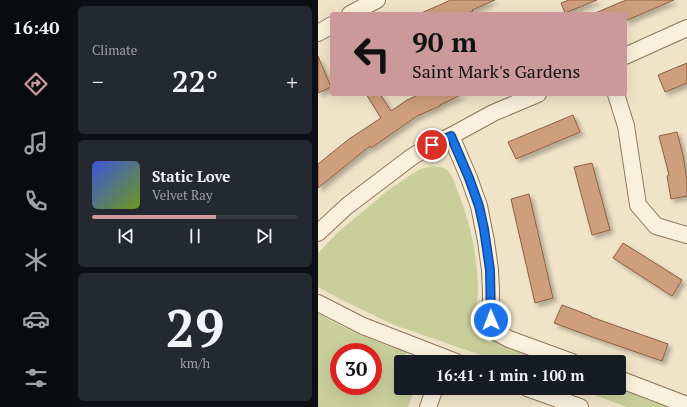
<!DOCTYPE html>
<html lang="en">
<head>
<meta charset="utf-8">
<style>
  body { margin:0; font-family:"PT Serif",serif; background:#242831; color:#f1f3f6; height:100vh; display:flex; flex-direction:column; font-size:15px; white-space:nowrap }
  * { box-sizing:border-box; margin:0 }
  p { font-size:13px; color:#9ea1a6 }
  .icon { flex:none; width:22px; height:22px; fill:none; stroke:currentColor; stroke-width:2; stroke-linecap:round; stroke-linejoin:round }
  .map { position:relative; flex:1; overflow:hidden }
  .drawer { display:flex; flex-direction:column; gap:6px; padding:6px; background:#0d0f14; width:246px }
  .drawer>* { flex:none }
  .guide { position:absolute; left:12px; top:12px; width:297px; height:84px; border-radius:4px; box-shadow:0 4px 16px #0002; background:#cc999b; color:#111; overflow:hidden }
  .speed { position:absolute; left:12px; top:343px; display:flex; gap:8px; font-size:20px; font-weight:700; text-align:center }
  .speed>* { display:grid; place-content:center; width:52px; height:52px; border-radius:50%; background:#171b24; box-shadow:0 4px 16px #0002; line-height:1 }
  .speed .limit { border:6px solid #d22; background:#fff; color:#111 }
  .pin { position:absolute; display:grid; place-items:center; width:34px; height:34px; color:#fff; margin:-17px; border:2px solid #fff; border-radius:50%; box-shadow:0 1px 4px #0007 }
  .me { position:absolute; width:44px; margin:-22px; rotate:359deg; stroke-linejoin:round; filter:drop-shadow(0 0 3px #0008) }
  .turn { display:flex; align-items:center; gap:14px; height:84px; padding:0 16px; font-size:18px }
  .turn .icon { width:52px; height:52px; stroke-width:2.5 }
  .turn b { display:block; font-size:28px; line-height:34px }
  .big { font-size:30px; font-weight:700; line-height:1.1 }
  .drawer .tile { flex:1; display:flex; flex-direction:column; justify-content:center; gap:6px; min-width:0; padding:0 14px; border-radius:6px; background:#242831 }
  .drawer .dial { align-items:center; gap:0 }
  .dial b { font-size:52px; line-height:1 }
  .song { display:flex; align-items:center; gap:12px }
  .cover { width:48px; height:48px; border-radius:6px; background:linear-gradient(135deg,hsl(230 70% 55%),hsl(80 70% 35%)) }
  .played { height:4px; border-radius:2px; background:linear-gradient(90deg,#cc999b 60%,#363941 60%) }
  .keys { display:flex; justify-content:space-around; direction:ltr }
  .heat { display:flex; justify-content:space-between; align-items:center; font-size:22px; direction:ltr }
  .trip { position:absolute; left:76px; top:355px; width:232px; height:40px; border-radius:4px; background:#171b24; box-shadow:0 4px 16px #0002; font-weight:700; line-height:40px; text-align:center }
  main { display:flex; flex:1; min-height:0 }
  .dock { display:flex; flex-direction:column; width:72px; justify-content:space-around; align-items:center; background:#090b0e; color:#9ea1a6 }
  .dock .icon { width:28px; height:28px }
  .dock .active { color:#cc999b }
  .dock b { font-size:18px; color:#f1f3f6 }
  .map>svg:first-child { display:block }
  .green { fill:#c9cf9b; fill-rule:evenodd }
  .building { fill:#cf9f7d; stroke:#8d5f41; filter:url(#shadow) }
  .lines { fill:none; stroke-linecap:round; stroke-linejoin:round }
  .minor-casing { stroke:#8d765c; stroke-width:18 }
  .minor { stroke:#faf1dc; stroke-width:16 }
  .route-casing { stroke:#114b97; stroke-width:10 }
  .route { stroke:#1a73e8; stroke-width:7 }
</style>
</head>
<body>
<main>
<nav class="dock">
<b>16:40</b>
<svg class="icon active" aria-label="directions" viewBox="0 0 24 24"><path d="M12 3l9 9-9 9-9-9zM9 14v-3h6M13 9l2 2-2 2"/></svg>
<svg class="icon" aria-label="music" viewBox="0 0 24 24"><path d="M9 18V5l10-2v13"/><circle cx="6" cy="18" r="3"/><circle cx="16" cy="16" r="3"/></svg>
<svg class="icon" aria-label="phone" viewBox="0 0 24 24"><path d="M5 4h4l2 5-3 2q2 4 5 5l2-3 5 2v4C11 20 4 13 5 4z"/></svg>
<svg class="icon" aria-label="climate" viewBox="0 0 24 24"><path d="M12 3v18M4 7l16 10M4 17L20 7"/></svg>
<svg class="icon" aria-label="car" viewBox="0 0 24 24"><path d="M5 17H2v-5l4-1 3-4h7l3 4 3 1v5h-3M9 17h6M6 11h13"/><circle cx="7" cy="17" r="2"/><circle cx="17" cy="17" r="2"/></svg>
<svg class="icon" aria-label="filters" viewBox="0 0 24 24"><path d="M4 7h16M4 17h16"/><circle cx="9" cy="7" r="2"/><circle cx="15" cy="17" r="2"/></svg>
</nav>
<section class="drawer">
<div class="tile"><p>Climate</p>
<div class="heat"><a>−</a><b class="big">22°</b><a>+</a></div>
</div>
<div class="tile">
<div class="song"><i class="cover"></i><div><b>Static Love</b><p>Velvet Ray</p></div></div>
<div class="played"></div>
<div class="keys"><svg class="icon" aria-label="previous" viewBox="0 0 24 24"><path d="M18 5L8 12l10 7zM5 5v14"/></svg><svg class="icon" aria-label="pause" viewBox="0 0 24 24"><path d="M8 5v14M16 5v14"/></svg><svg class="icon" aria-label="next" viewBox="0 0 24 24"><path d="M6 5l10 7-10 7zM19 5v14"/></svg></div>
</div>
<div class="tile dial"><b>29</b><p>km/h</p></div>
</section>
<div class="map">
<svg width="369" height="407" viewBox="0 0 369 407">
  <defs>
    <filter id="shadow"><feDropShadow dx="3.5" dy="3.5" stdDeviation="2" flood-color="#0004"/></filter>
  </defs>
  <rect width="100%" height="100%" fill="#f0e4c8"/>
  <g class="green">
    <path d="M115,166C119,167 126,167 129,170C135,176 137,184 140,192C152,223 160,256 160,290C160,302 155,317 160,329C162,335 167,339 171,343L175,340L182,344L230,362H183L76,325L24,300L0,287V253L19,233L69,191L94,174L102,169Z"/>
    <path d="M0,313C28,330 58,342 88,352L87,358L91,362H83V388H97L90,407H0ZM21,352H55V386H21Z"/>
    <path d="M258,388H301L355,407H309Z"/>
  </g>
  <g class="building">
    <path d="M133,0H177L154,10L155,11L148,14H101Z"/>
    <path d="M251,0H279L247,13L243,3Z"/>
    <path d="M308,0H356L307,21V14H275Z"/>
    <path d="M0,56L13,87L0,93Z"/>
    <path d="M369,63V83L347,92L340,75Z"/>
    <path d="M48,94H62L73,111L89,100L102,94H145L122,105V106L99,116L53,148L52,146L0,188V164L31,139L63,118Z"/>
    <path d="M255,115L262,132L198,159L190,142Z"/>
    <path d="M359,132L365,155L369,180V196L353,199L349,176L351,175L341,136Z"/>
    <path d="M274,163L292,230L274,235L256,167Z"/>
    <path d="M211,194L235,298L217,303L193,199Z"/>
    <path d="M305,243L364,280L354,296L295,258Z"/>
    <path d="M244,305L273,316V317L350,344L344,361L266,334L236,323Z"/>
  </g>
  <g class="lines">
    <defs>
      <g id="minor">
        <path d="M32,14L59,0"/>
        <path d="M0,33L14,25"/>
        <path d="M307,56L369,28"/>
        <path d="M298,94L308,126L320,205L338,226L369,235"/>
        <path d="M133,136L151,178L161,206L168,241L172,270L173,291V320L177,329L180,333L191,339L254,362"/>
        <path d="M0,233L29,206L95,156L114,145L133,136L175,113L220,94"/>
        <path d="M0,303L45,326L138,362"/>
        <path d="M301,379L369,405"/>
        <path d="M209,388L262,407"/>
        <path d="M110,407L117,388"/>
      </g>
    </defs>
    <use href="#minor" class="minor-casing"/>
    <use href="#minor" class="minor"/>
  </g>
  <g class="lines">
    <defs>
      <path id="route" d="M114,145L133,136L151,178L161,206L166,229L172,270L173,320"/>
    </defs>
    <use href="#route" class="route-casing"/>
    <use href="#route" class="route"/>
  </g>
</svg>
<div class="speed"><div class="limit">30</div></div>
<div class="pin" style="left:114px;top:145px;background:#d93025"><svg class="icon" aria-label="arrive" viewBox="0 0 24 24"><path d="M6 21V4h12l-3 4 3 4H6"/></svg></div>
<svg class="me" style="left:173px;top:320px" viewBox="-20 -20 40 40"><circle r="17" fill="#1a73e8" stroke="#fff" stroke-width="3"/><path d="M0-11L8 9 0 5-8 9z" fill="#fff"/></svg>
<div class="trip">16:41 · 1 min · 100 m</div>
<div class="guide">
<div class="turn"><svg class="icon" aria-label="left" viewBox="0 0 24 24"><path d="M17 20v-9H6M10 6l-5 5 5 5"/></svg><div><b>90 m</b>Saint Mark's Gardens</div></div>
</div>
</div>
</main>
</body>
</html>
